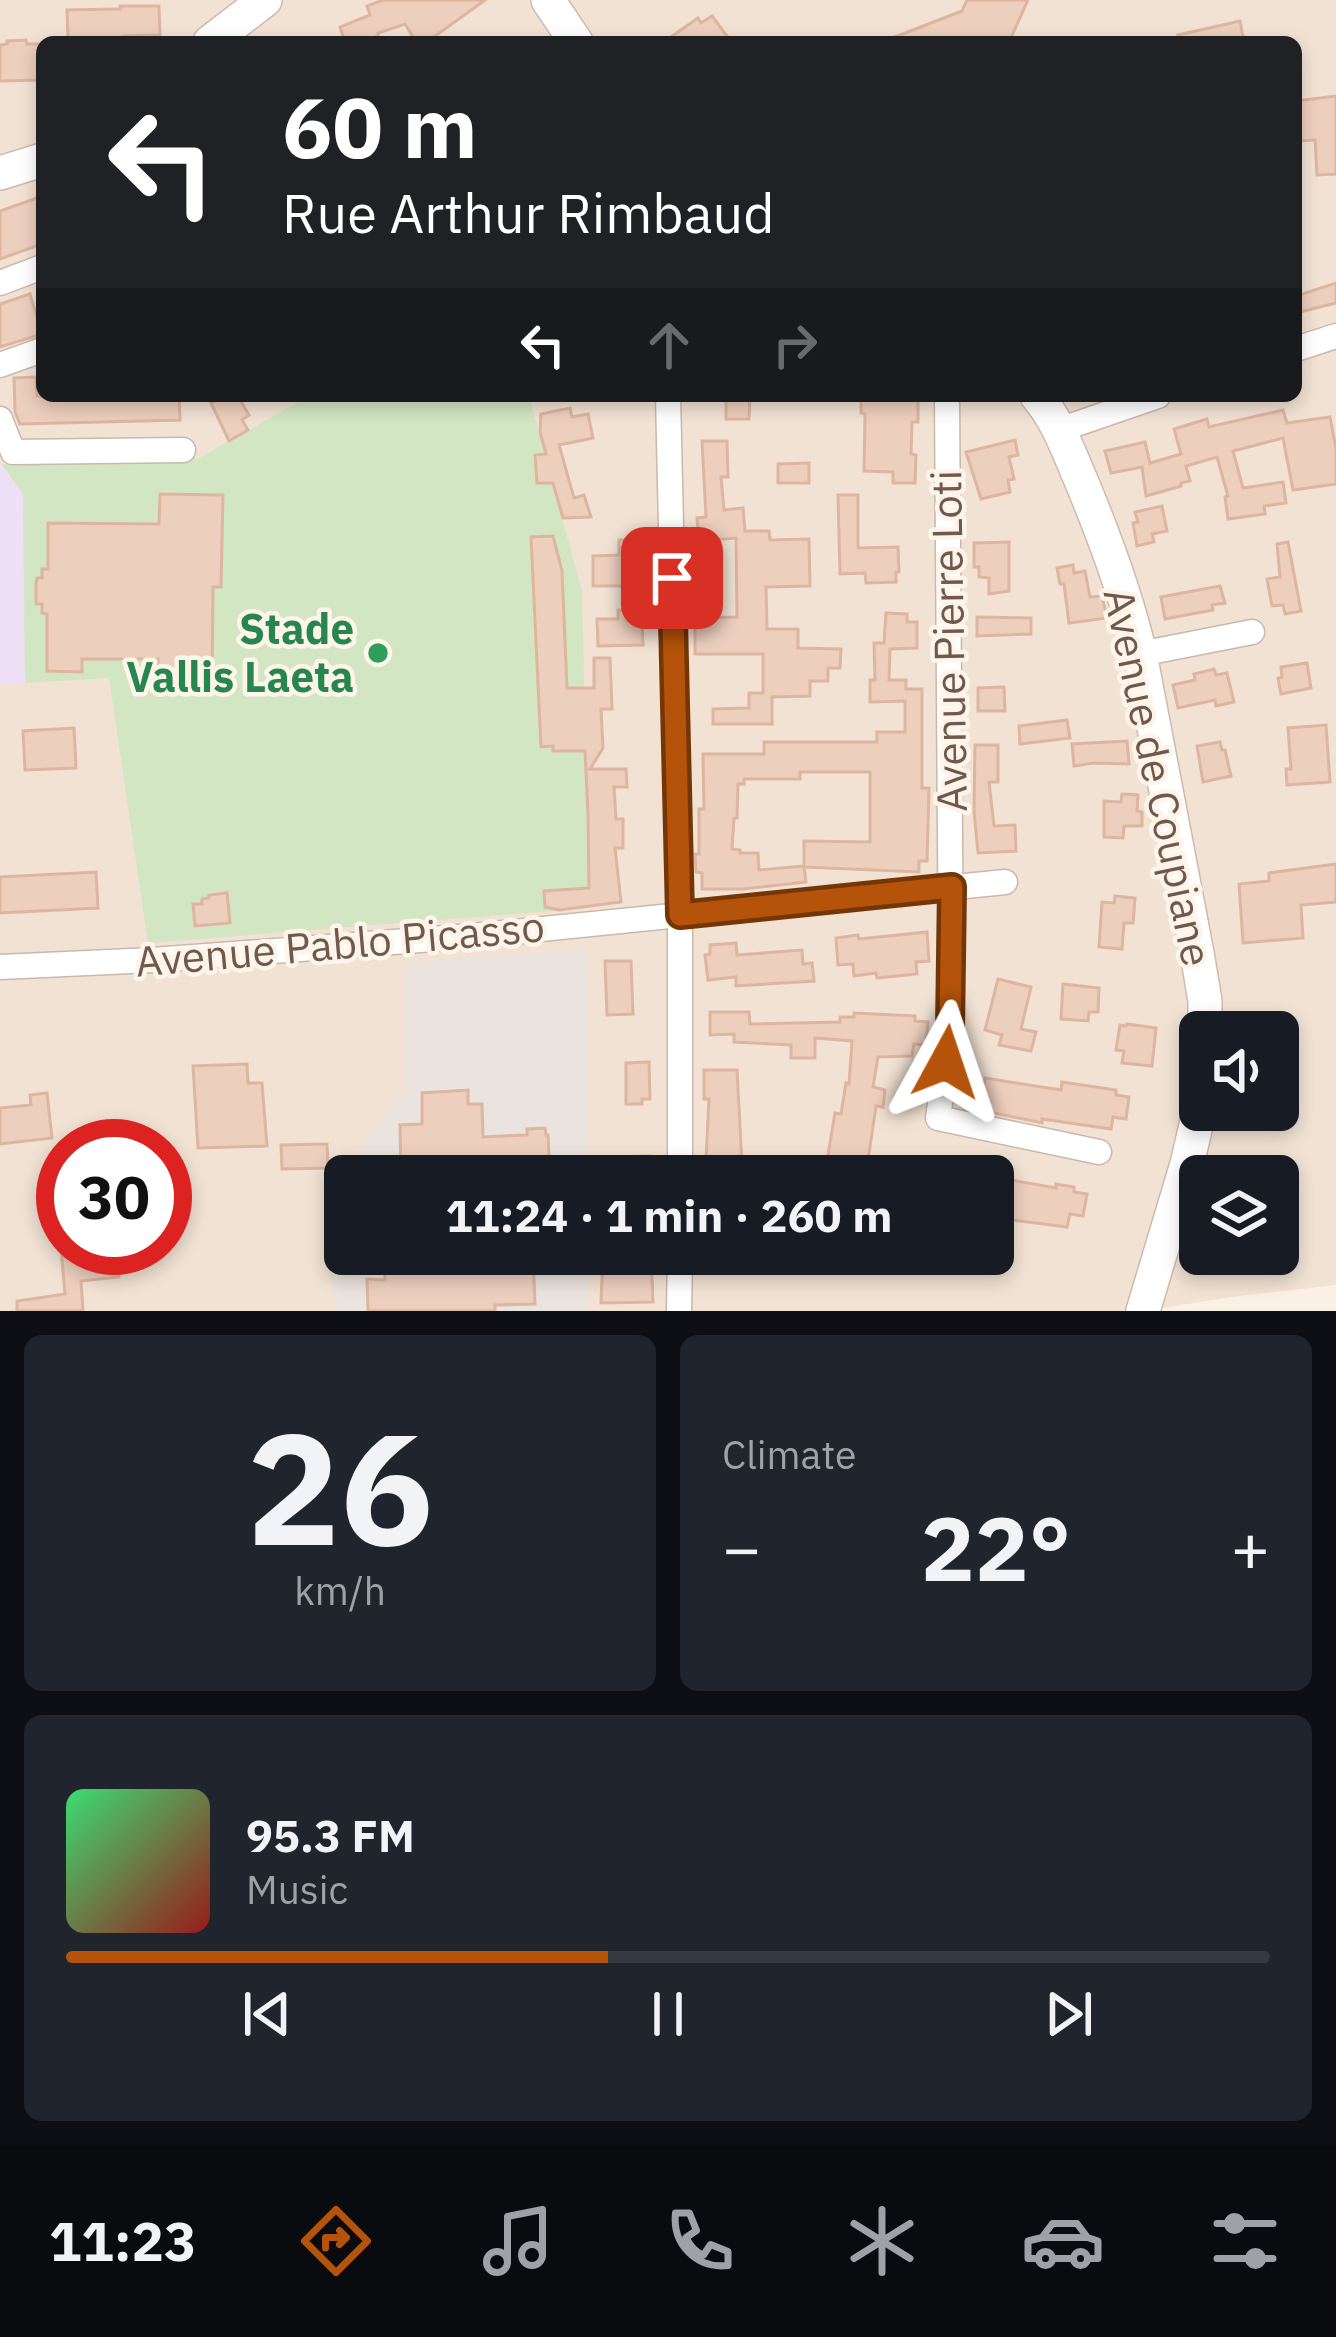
<!DOCTYPE html>
<html lang="en">
<head>
<meta charset="utf-8">
<style>
  body { margin:0; font-family:"IBM Plex Sans",sans-serif; background:#20242c; color:#f1f3f6; height:100vh; display:flex; flex-direction:column; font-size:45px; white-space:nowrap }
  * { box-sizing:border-box; margin:0 }
  p { font-size:39px; color:#9ea1a6 }
  .icon { flex:none; width:66px; height:66px; fill:none; stroke:currentColor; stroke-width:2; stroke-linecap:round; stroke-linejoin:round }
  .map { position:relative; height:1311px; overflow:hidden }
  .sheet { display:flex; flex-direction:column; gap:24px; padding:24px; background:#0d0f14; flex:1 }
  .sheet>* { flex:none }
  .guide { position:absolute; left:36px; top:36px; width:1266px; height:366px; border-radius:18px; box-shadow:0 6px 18px #0003; background:#202124; color:#fff; overflow:hidden }
  .fabs { position:absolute; left:1179px; top:1011px; display:grid; gap:24px }
  .fabs a { display:grid; place-items:center; width:120px; height:120px; border-radius:18px; background:#171b24; box-shadow:0 6px 18px #0003; font-size:60px }
  .speed { position:absolute; left:36px; top:1119px; display:flex; gap:24px; font-size:60px; font-weight:700; text-align:center }
  .speed>* { display:grid; place-content:center; width:156px; height:156px; border-radius:50%; background:#171b24; box-shadow:0 6px 18px #0003; line-height:1 }
  .speed .limit { border:18px solid #d22; background:#fff; color:#111 }
  .pin { position:absolute; display:grid; place-items:center; width:102px; height:102px; color:#fff; margin:-51px; border-radius:24px; box-shadow:0 6px 18px #0006 }
  .me { position:absolute; width:132px; margin:-66px; rotate:5deg; stroke-linejoin:round; filter:drop-shadow(0 0 9px #0008) }
  .turn { display:flex; align-items:center; gap:42px; height:252px; padding:0 48px; font-size:54px }
  .turn .icon { width:156px; height:156px; stroke-width:2.5 }
  .turn b { display:block; font-size:84px; line-height:102px }
  .lanes { display:flex; align-items:center; height:114px; padding:0 48px; background:#0003; justify-content:center; gap:60px; direction:ltr }
  .lanes .off { opacity:.35 }
  .big { font-size:90px; font-weight:700; line-height:1.1 }
  .sheet .widget { flex:1; display:flex; flex-direction:column; justify-content:center; gap:18px; min-width:0; padding:0 42px; border-radius:18px; background:#20242c }
  .sheet .dial { align-items:center; gap:0 }
  .dial b { font-size:156px; line-height:1 }
  .song { display:flex; align-items:center; gap:36px }
  .cover { width:144px; height:144px; border-radius:18px; background:linear-gradient(135deg,hsl(140 70% 55%),hsl(0 70% 35%)) }
  .played { height:12px; border-radius:6px; background:linear-gradient(90deg,#b45309 45%,#363941 45%) }
  .keys { display:flex; justify-content:space-around; direction:ltr }
  .heat { display:flex; justify-content:space-between; align-items:center; font-size:66px; direction:ltr }
  .sheet .tiles { flex:1; display:grid; gap:24px; grid-template-columns:1fr 1fr }
  .widget:last-child { grid-column:span 2 }
  .trip { position:absolute; left:324px; top:1155px; width:690px; height:120px; border-radius:18px; background:#171b24; box-shadow:0 6px 18px #0003; font-weight:700; line-height:120px; text-align:center }
  .menu { display:flex; height:192px; justify-content:space-around; align-items:center; background:#090b0e; color:#9ea1a6 }
  .menu .icon { width:84px; height:84px }
  .menu .selected { color:#b45309 }
  .menu b { font-size:54px; color:#f1f3f6 }
  .map>svg:first-child { display:block }
  .residential { fill:#f1e2d3; fill-rule:evenodd }
  .industrial { fill:#eae3de }
  .education { fill:#eee1f6 }
  .green { fill:#d3e6c4 }
  .building { fill:#edcfbe; stroke:#deb6a0; stroke-width:3; fill-rule:evenodd }
  .lines { fill:none; stroke-linecap:round; stroke-linejoin:round }
  .street-casing { stroke:#cab8ab; stroke-width:27 }
  .secondary-casing { stroke:#cfbaac; stroke-width:36 }
  .street { stroke:#fff; stroke-width:24 }
  .secondary { stroke:#fff; stroke-width:33 }
  .route-casing { stroke:#753606; stroke-width:30 }
  .route { stroke:#b45309; stroke-width:21 }
  .leisure-dot { fill:#2e9e5b; stroke:#fdf5e9; stroke-width:4.5 }
  .labels { text-anchor:middle; stroke-width:9; stroke-linejoin:round; paint-order:stroke }
  .leisure-label { font-size:42px; font-weight:bold; fill:#27864d; stroke:#fdf5e9; text-anchor:end }
  .street-label { font-size:42px; fill:#70584c; stroke:#fdf5e9 }
</style>
</head>
<body>
<div class="map">
<svg width="1336" height="1311" viewBox="0 0 1336 1311">
  <rect width="100%" height="100%" fill="#faf1e4"/>
  <path class="residential" d="M0,0H1336V1285L1238,1296L1144,1311H0ZM42,42H1296V396H42ZM1200,1032H1278V1110H1200ZM63,1146H165V1248H63ZM345,1176H993V1254H345ZM1200,1176H1278V1254H1200Z"/>
  <path class="industrial" d="M587,950L588,1176H345V1254H588V1311H336L325,1200L405,1088V962Z"/>
  <path class="education" d="M0,462L23,493L25,683L0,685Z"/>
  <path class="green" d="M309,396H529L582,591L589,908L148,943L109,678L25,683L23,494L2,465L17,461L199,458Z"/>
  <g class="building">
    <path d="M383,0H485L427,42H416L405,24L378,33V36L364,42H345L340,27L370,15L367,6Z"/>
    <path d="M967,0H1028L1009,42H882L962,11Z"/>
    <path d="M120,6H159L160,35L122,36L118,41L68,42L67,10L120,9Z"/>
    <path d="M712,16L727,36L718,42H664L698,18L701,23Z"/>
    <path d="M1240,21L1244,42H1179L1178,35Z"/>
    <path d="M26,40L27,44H42V80L0,81V45L7,44V41Z"/>
    <path d="M1336,96V174L1317,175L1315,140L1297,141L1296,101Z"/>
    <path d="M37,198L42,211V244L0,259V211Z"/>
    <path d="M1336,283V303L1296,313V296Z"/>
    <path d="M30,294L42,334L0,347V304Z"/>
    <path d="M36,377L37,396H179L180,420L20,424L15,412L14,378Z"/>
    <path d="M223,396H238L249,415L242,420L248,430L229,441L211,403Z"/>
    <path d="M726,396H750L749,419H726Z"/>
    <path d="M861,396H918V422H912L911,454L916,455L915,483H893V472L864,471L865,414L861,413Z"/>
    <path d="M570,408L572,417L588,414L593,438L559,445L574,498L584,495L591,517L563,518L553,483H537L535,455L546,454L540,432L541,414Z"/>
    <path d="M1283,410L1287,423L1330,417L1336,449V484L1293,490L1283,438L1233,451L1243,488L1283,482L1286,503L1264,506L1265,514L1228,519L1225,497L1228,496L1217,457L1186,466L1190,481L1181,483V486L1146,496L1142,467L1111,473L1105,451L1145,442L1150,463L1181,454L1174,429L1207,419L1209,427Z"/>
    <path d="M1015,440L1018,455L1009,457L1014,479L1008,480L1010,492L981,499L966,452Z"/>
    <path d="M702,441H727L728,477H721L724,510L743,508L745,531H769L770,540L809,539L810,586L766,587L767,629H798V648L841,649L840,668H828V681H810V696L772,697V724H713V709L749,708V693H763V654H695V618L737,617L736,538L699,541L697,518L706,517Z"/>
    <path d="M809,463V483H778V464Z"/>
    <path d="M160,494L223,495L221,587H213L212,683L158,684V659H82V672L47,671V614L42,613V604H36V584L37,578H42V569H48V523L159,524Z"/>
    <path d="M838,495H858V548L898,547L899,572H896V582L866,583L865,573L840,574Z"/>
    <path d="M1162,506L1167,531L1152,534L1154,542L1137,546L1133,523L1138,522L1135,512Z"/>
    <path d="M553,536L562,571L567,688H594V658H610L612,709H601L603,748L590,769H626L627,787H614L616,819H623V848H615L621,902L559,910L545,907L544,891L589,888L588,813L585,751H553V746L541,747L531,537Z"/>
    <path d="M619,540H638L637,568H629V575H624L623,586H593V556L619,555Z"/>
    <path d="M1009,542V591L989,594V578L979,577V567H974V543Z"/>
    <path d="M1288,542L1301,611L1285,614L1283,605L1272,606L1267,579L1280,577L1277,544Z"/>
    <path d="M1073,565L1074,573L1085,571L1090,597L1102,596L1107,618L1069,623L1064,584H1060L1057,568Z"/>
    <path d="M1220,586L1225,603L1212,605L1213,610L1165,619L1161,597Z"/>
    <path d="M618,610H633V623H642L643,645L598,646L597,619H618Z"/>
    <path d="M886,613L907,614V622H917V648L890,649L889,680H906V689H922V788H929L927,861H919V872L804,867L806,882L743,889H702V873L696,872L695,854H699V809H704L703,754H764V742H877V732H905V701L870,702V680H875L874,643H884ZM800,772H870V842L804,841V866L759,870L758,853H740V850L732,849L734,818H737L738,784H744V779H800Z"/>
    <path d="M977,617L1031,618V634L977,636Z"/>
    <path d="M1307,663L1311,688L1281,694L1278,678L1282,677L1281,667Z"/>
    <path d="M1214,669L1216,675L1227,673L1234,702L1216,706L1215,700L1178,708L1173,685L1195,680L1194,674Z"/>
    <path d="M1004,687L1005,711H978V688Z"/>
    <path d="M1067,720L1070,738L1020,744L1019,726Z"/>
    <path d="M1326,725L1330,782L1287,785L1286,769H1291L1288,728Z"/>
    <path d="M74,728L76,768L25,770L23,731Z"/>
    <path d="M1127,741L1129,764L1093,763L1074,766L1072,744Z"/>
    <path d="M1220,742L1222,750H1225L1231,776L1203,782L1197,746Z"/>
    <path d="M975,745H998V782H989L994,826L1015,825L1016,851L978,853L974,811Z"/>
    <path d="M1122,794L1138,795L1137,811L1142,812V826H1124L1123,838L1104,837V801L1121,802Z"/>
    <path d="M1336,864V902L1301,905L1303,938L1243,943L1239,884L1269,881V873Z"/>
    <path d="M96,872L98,908L0,913V877Z"/>
    <path d="M227,893L230,923L195,926L193,904H202V899L209,898V895Z"/>
    <path d="M1115,896L1135,898L1133,923H1124L1122,949L1099,947L1102,902L1114,903Z"/>
    <path d="M927,932L929,961L916,962L917,974L877,978L876,973L854,976L853,964L838,965L836,938L858,935L859,939Z"/>
    <path d="M736,943L737,955L802,950L803,964L812,963L814,981L736,986V977L708,980L705,955L710,954V945Z"/>
    <path d="M605,961H631L633,1014L607,1015Z"/>
    <path d="M998,979L1031,987L1021,1029L1036,1032L1031,1051L999,1045L1002,1035L985,1030Z"/>
    <path d="M1063,984L1099,988L1098,1012H1089L1088,1021L1061,1019Z"/>
    <path d="M710,1012H749L750,1024L840,1022V1017H854V1013L915,1016V1021L928,1022L926,1045L914,1044L912,1056L878,1057L873,1087L885,1090L883,1107L876,1106L866,1174L854,1172L853,1176H830L831,1168L826,1167L835,1113L841,1114L846,1083L849,1084L852,1041L815,1038V1058H791V1045L734,1042V1034L710,1035Z"/>
    <path d="M1127,1024L1156,1028L1152,1066L1122,1063L1124,1051L1116,1050L1120,1025L1126,1026Z"/>
    <path d="M649,1062L650,1099H642V1104H626V1063Z"/>
    <path d="M247,1064L248,1083H262L267,1146L198,1148L193,1066Z"/>
    <path d="M704,1070H737L742,1165H721V1163L715,1160H706L709,1099H704Z"/>
    <path d="M985,1078L1061,1090L1062,1082L1116,1090V1095L1129,1097L1126,1119L1113,1117L1111,1129L1042,1119V1123L980,1110L981,1104L969,1102L972,1081L984,1083Z"/>
    <path d="M468,1090V1104H482L483,1137L527,1135V1129L545,1128L546,1135H548L550,1176H401L400,1125L422,1124V1093Z"/>
    <path d="M47,1093L52,1138L0,1144V1108L31,1105L30,1095Z"/>
    <path d="M327,1144L328,1168L282,1169L281,1145Z"/>
    <path d="M649,1156V1176H613L612,1157Z"/>
    <path d="M1010,1180L1056,1188V1184L1074,1187V1192L1087,1194L1083,1216L1070,1214L1067,1227L1004,1219L1006,1207L993,1204V1182L1010,1184Z"/>
    <path d="M61,1248H117L119,1277L81,1281L83,1311H17V1301L65,1294Z"/>
    <path d="M384,1254H533L535,1304L495,1305V1311H368L367,1279L385,1280Z"/>
    <path d="M603,1254H651L653,1302L601,1303Z"/>
  </g>
  <g class="lines">
    <defs>
      <g id="street">
        <path d="M0,283L42,267"/>
        <path d="M1296,349L1336,336"/>
        <path d="M0,365L42,350"/>
        <path d="M668,396L680,915V1176"/>
        <path d="M947,396L951,983L950,1029L938,1118L1099,1152"/>
        <path d="M0,419L13,452L183,450"/>
        <path d="M1059,430L1158,396"/>
        <path d="M1140,654L1252,632"/>
        <path d="M0,967L153,960L473,936L1005,882"/>
        <path d="M679,1311L680,1254"/>
      </g>
      <g id="secondary">
        <path d="M548,0L576,42"/>
        <path d="M210,42L265,0"/>
        <path d="M0,173L42,160"/>
        <path d="M1037,396C1057,419 1068,450 1080,478C1104,535 1126,594 1140,654L1197,953L1205,1001V1032"/>
        <path d="M1143,1311L1187,1164L1200,1108"/>
      </g>
    </defs>
    <use href="#street" class="street-casing"/>
    <use href="#secondary" class="secondary-casing"/>
    <use href="#street" class="street"/>
    <use href="#secondary" class="secondary"/>
  </g>
  <g class="lines">
    <defs>
      <path id="route" d="M672,578L680,915L952,887L950,1029L946,1062"/>
    </defs>
    <use href="#route" class="route-casing"/>
    <use href="#route" class="route"/>
  </g>
  <circle class="leisure-dot" cx="378" cy="653" r="12"/>
  <g class="labels">
    <g class="leisure-label">
      <text x="354" y="644">Stade<tspan x="354" dy="48">Vallis Laeta</tspan></text>
    </g>
    <g class="street-label">
      <text transform="translate(949 641) rotate(-91)" y="15">Avenue Pierre Loti</text>
      <text transform="translate(1158 777) rotate(78)" y="15">Avenue de Coupiane</text>
      <text transform="translate(340 944) rotate(-5)" y="15">Avenue Pablo Picasso</text>
    </g>
  </g>
</svg>
<div class="fabs">
<a><svg class="icon" aria-label="sound" viewBox="0 0 24 24"><path d="M4 9h4l5-4v14l-5-4H4zM17 9q2 3 0 6"/></svg></a>
<a><svg class="icon" aria-label="layers" viewBox="0 0 24 24"><path d="M12 4l9 5-9 5-9-5zM3 14l9 5 9-5"/></svg></a>
</div>
<div class="speed"><div class="limit">30</div></div>
<div class="pin" style="left:672px;top:578px;background:#d93025"><svg class="icon" aria-label="arrive" viewBox="0 0 24 24"><path d="M6 21V4h12l-3 4 3 4H6"/></svg></div>
<svg class="me" style="left:946px;top:1062px" viewBox="-20 -20 40 40"><path d="M0-17L14 15 0 8-14 15z" fill="#b45309" stroke="#fff" stroke-width="4"/></svg>
<div class="trip">11:24 · 1 min · 260 m</div>
<div class="guide">
<div class="turn"><svg class="icon" aria-label="left" viewBox="0 0 24 24"><path d="M17 20v-9H6M10 6l-5 5 5 5"/></svg><div><b>60 m</b>Rue Arthur Rimbaud</div></div>
<div class="lanes"><svg class="icon" aria-label="left" viewBox="0 0 24 24"><path d="M17 20v-9H6M10 6l-5 5 5 5"/></svg><svg class="icon off" aria-label="ahead" viewBox="0 0 24 24"><path d="M12 20V5M6 11l6-6 6 6"/></svg><svg class="icon off" aria-label="right" viewBox="0 0 24 24"><path d="M7 20v-9h11M14 6l5 5-5 5"/></svg></div>
</div>
</div>
<section class="sheet">
<div class="tiles">
<div class="widget dial"><b>26</b><p>km/h</p></div>
<div class="widget"><p>Climate</p>
<div class="heat"><a>−</a><b class="big">22°</b><a>+</a></div>
</div>
<div class="widget">
<div class="song"><i class="cover"></i><div><b>95.3 FM</b><p>Music</p></div></div>
<div class="played"></div>
<div class="keys"><svg class="icon" aria-label="previous" viewBox="0 0 24 24"><path d="M18 5L8 12l10 7zM5 5v14"/></svg><svg class="icon" aria-label="pause" viewBox="0 0 24 24"><path d="M8 5v14M16 5v14"/></svg><svg class="icon" aria-label="next" viewBox="0 0 24 24"><path d="M6 5l10 7-10 7zM19 5v14"/></svg></div>
</div>
</div>
</section>
<nav class="menu">
<b>11:23</b>
<svg class="icon selected" aria-label="directions" viewBox="0 0 24 24"><path d="M12 3l9 9-9 9-9-9zM9 14v-3h6M13 9l2 2-2 2"/></svg>
<svg class="icon" aria-label="music" viewBox="0 0 24 24"><path d="M9 18V5l10-2v13"/><circle cx="6" cy="18" r="3"/><circle cx="16" cy="16" r="3"/></svg>
<svg class="icon" aria-label="phone" viewBox="0 0 24 24"><path d="M5 4h4l2 5-3 2q2 4 5 5l2-3 5 2v4C11 20 4 13 5 4z"/></svg>
<svg class="icon" aria-label="climate" viewBox="0 0 24 24"><path d="M12 3v18M4 7l16 10M4 17L20 7"/></svg>
<svg class="icon" aria-label="car" viewBox="0 0 24 24"><path d="M5 17H2v-5l4-1 3-4h7l3 4 3 1v5h-3M9 17h6M6 11h13"/><circle cx="7" cy="17" r="2"/><circle cx="17" cy="17" r="2"/></svg>
<svg class="icon" aria-label="filters" viewBox="0 0 24 24"><path d="M4 7h16M4 17h16"/><circle cx="9" cy="7" r="2"/><circle cx="15" cy="17" r="2"/></svg>
</nav>
</body>
</html>
